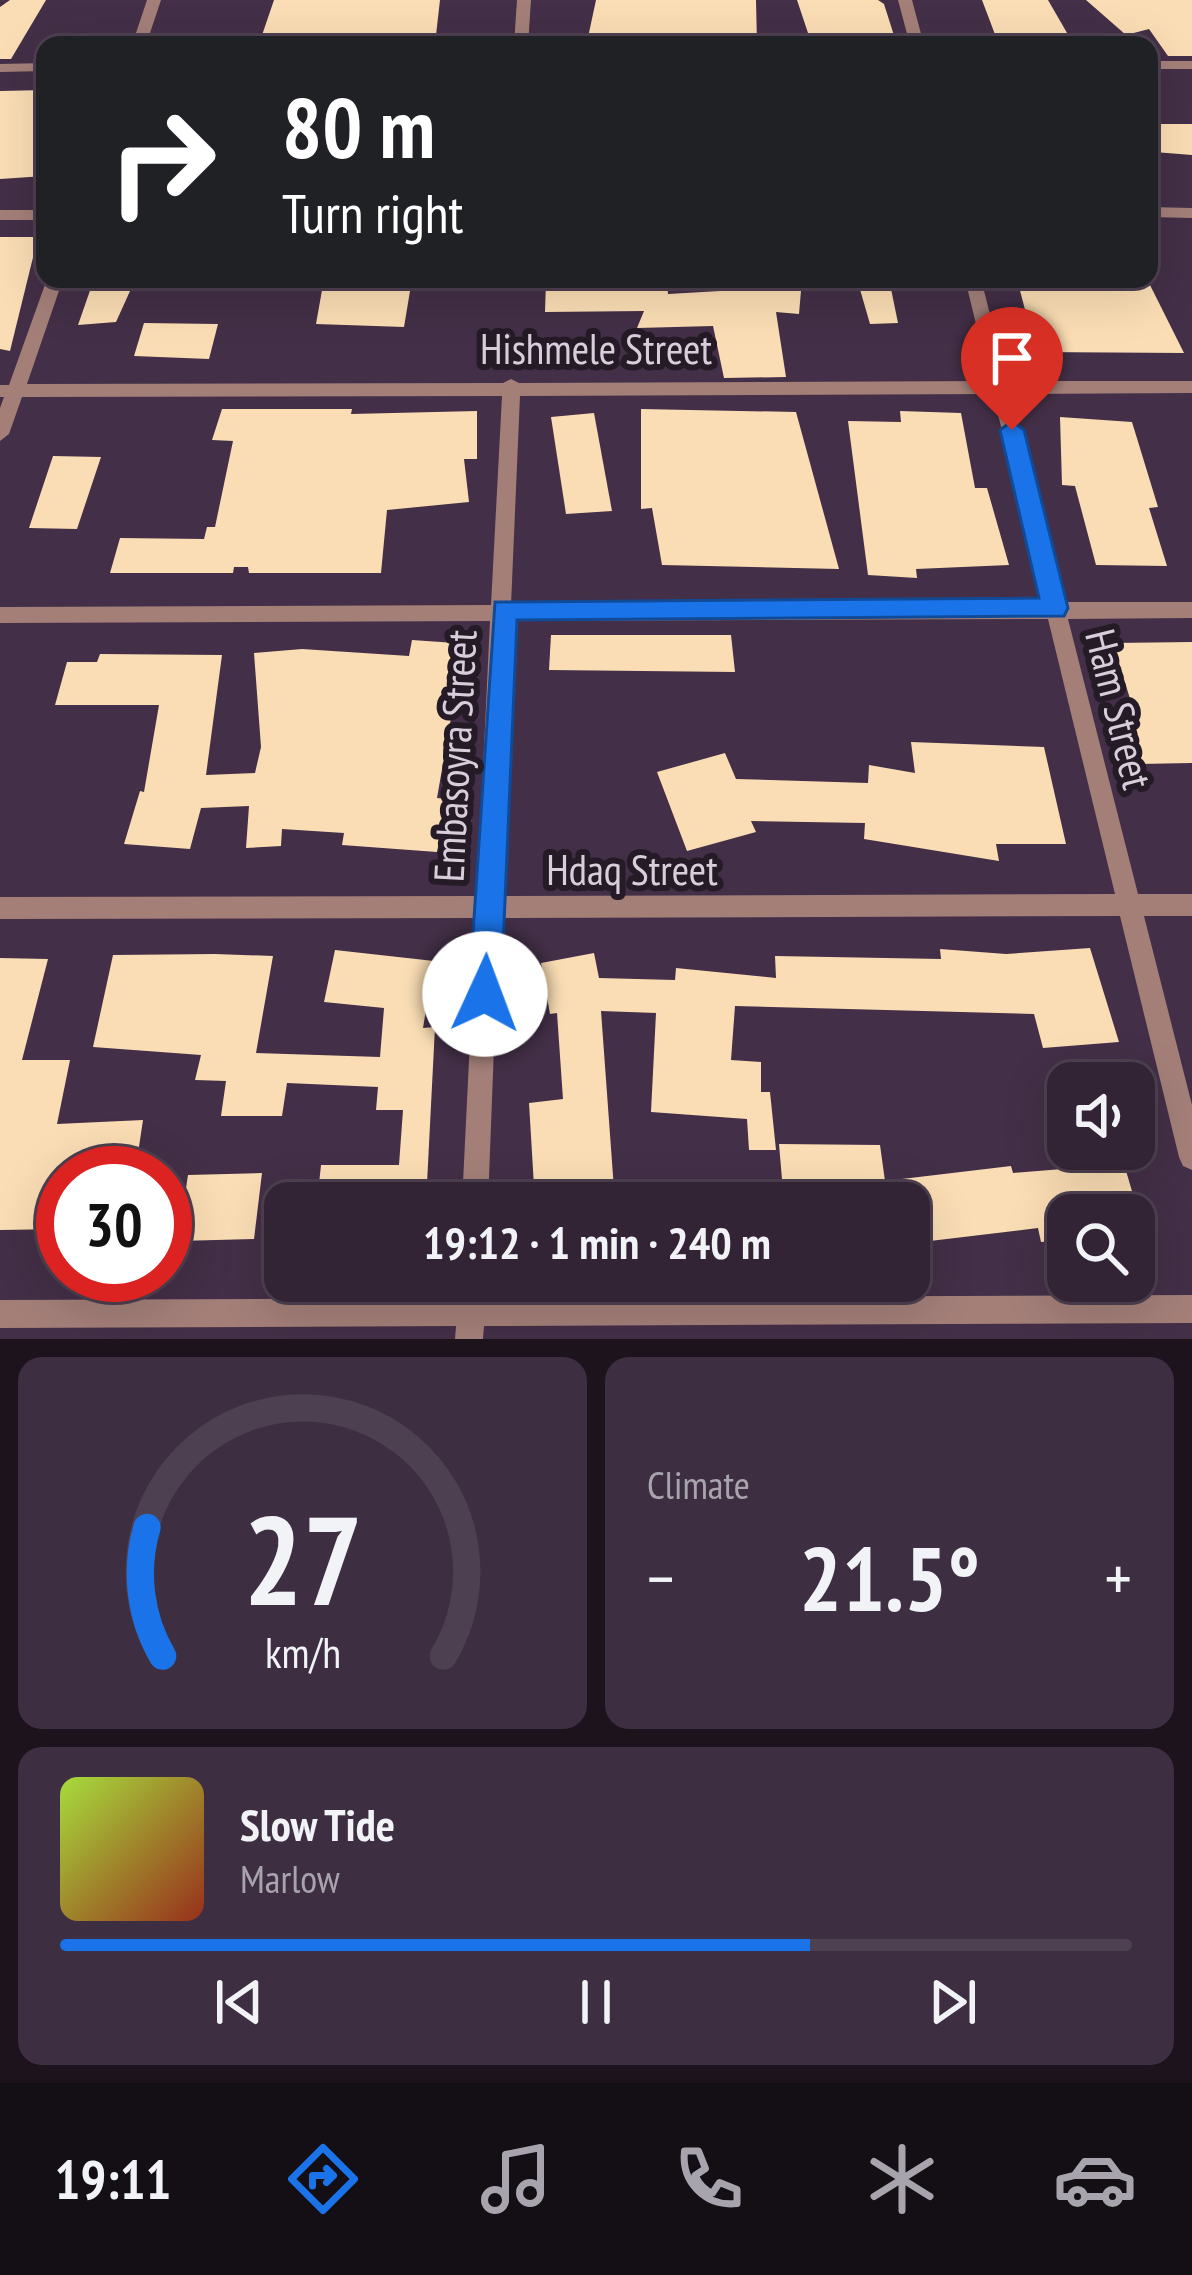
<!DOCTYPE html>
<html lang="en">
<head>
<meta charset="utf-8">
<style>
  body { margin:0; font-family:"PT Sans Narrow",sans-serif; background:#3d2f41; color:#f1f3f6; height:100vh; display:flex; flex-direction:column; font-size:45px; white-space:nowrap }
  * { box-sizing:border-box; margin:0 }
  p { font-size:39px; color:#a8a4ad }
  .icon { flex:none; width:66px; height:66px; fill:none; stroke:currentColor; stroke-width:2; stroke-linecap:round; stroke-linejoin:round }
  .map { position:relative; height:1339px; overflow:hidden }
  .sheet { display:flex; flex-direction:column; gap:18px; padding:18px; background:#1c131d; flex:1 }
  .sheet>* { flex:none }
  .top-card { position:absolute; left:36px; top:36px; width:1122px; height:252px; border-radius:24px; box-shadow:0 12px 48px #0002,0 0 0 3px #4d4050; background:#202124; color:#fff; overflow:hidden }
  .tools { position:absolute; left:1047px; top:1062px; display:grid; gap:24px }
  .tools a { display:grid; place-items:center; width:108px; height:108px; border-radius:24px; background:#322335; box-shadow:0 12px 48px #0002,0 0 0 3px #4d4050; font-size:60px }
  .speed { position:absolute; left:36px; top:1146px; display:flex; gap:24px; font-size:60px; font-weight:700; text-align:center }
  .speed>* { display:grid; place-content:center; width:156px; height:156px; border-radius:50%; background:#322335; box-shadow:0 12px 48px #0002,0 0 0 3px #4d4050; line-height:1 }
  .speed .limit { border:18px solid #d22; background:#fff; color:#111 }
  .pin { position:absolute; display:grid; place-items:center; width:102px; height:102px; color:#fff; margin:-123px -51px; border-radius:50% 50% 50% 0; rotate:-45deg; box-shadow:0 0 12px #0007 }
  .pin .icon { rotate:45deg }
  .me { position:absolute; width:132px; margin:-66px; rotate:2deg; stroke-linejoin:round; filter:drop-shadow(0 0 9px #0008) }
  .turn { display:flex; align-items:center; gap:42px; height:252px; padding:0 48px; font-size:54px }
  .turn .icon { width:156px; height:156px; stroke-width:2.5 }
  .turn b { display:block; font-size:84px; line-height:102px }
  .big { font-size:90px; font-weight:600; line-height:1.1 }
  .sheet .tile { flex:1; display:flex; flex-direction:column; justify-content:center; gap:18px; min-width:0; padding:0 42px; border-radius:24px; background:#3d2f41 }
  .sheet .dial { align-items:center; gap:0 }
  .dial svg { height:312px; overflow:visible; fill:none; stroke:#4d4050; stroke-width:7; stroke-linecap:round; text-anchor:middle }
  .dial text { fill:#f1f3f6; stroke:none }
  .song { display:flex; align-items:center; gap:36px }
  .cover { width:144px; height:144px; border-radius:18px; background:linear-gradient(135deg,hsl(80 70% 55%),hsl(10 70% 35%)) }
  .played { height:12px; border-radius:6px; background:linear-gradient(90deg,#1a73e8 70%,#4d4050 70%) }
  .keys { display:flex; justify-content:space-around; direction:ltr }
  .heat { display:flex; justify-content:space-between; align-items:center; font-size:66px; direction:ltr }
  .sheet .tiles { flex:1; display:grid; gap:18px; grid-template-columns:1fr 1fr }
  .tile:last-child { grid-column:span 2 }
  .trip { position:absolute; left:264px; top:1182px; width:666px; height:120px; border-radius:24px; background:#322335; box-shadow:0 12px 48px #0002,0 0 0 3px #4d4050; font-weight:600; line-height:120px; text-align:center }
  .tabs { display:flex; height:192px; justify-content:space-around; align-items:center; background:#140e15; color:#a8a4ad }
  .tabs .icon { width:84px; height:84px }
  .tabs .selected { color:#1a73e8 }
  .tabs b { font-size:54px; color:#f1f3f6 }
  .map>svg:first-child { display:block }
  .building { fill:#faddb4 }
  .lines { fill:none; stroke-linecap:round; stroke-linejoin:round }
  .minor { fill:#a37f78; fill-rule:evenodd }
  .route { fill:#1a73e8; stroke:#114b97; stroke-width:3 }
  .labels { text-anchor:middle; stroke-width:12; stroke-linejoin:round; paint-order:stroke }
  .street-label { font-size:42px; fill:#d9cddb; stroke:#241b26 }
</style>
</head>
<body>
<div class="map">
<svg width="1192" height="1339" viewBox="0 0 1192 1339">
  <rect width="100%" height="100%" fill="#432f47"/>
  <g class="building">
    <path d="M10,0H46L11,59H0V7Z"/>
    <path d="M274,0H440L435,44H259Z"/>
    <path d="M596,0H756L757,45L587,42Z"/>
    <path d="M797,0H878L884,4L897,45H812Z"/>
    <path d="M982,0H1048L1074,45H999Z"/>
    <path d="M1086,0H1192V56H1168L1149,29L1126,35Z"/>
    <path d="M45,90V176L0,179V91Z"/>
    <path d="M1149,124H1192V155L1154,152Z"/>
    <path d="M0,237H38L10,351L0,349Z"/>
    <path d="M94,279L135,280L116,322L78,325Z"/>
    <path d="M324,279H412L404,327L316,324Z"/>
    <path d="M774,279H802L799,314L776,312L786,377L724,378L713,326L637,328L644,311L545,312L546,281H667L668,294L774,288Z"/>
    <path d="M857,279H889L898,323L870,324Z"/>
    <path d="M1017,279H1147L1184,353L1036,352Z"/>
    <path d="M144,323L218,324L209,359L134,356Z"/>
    <path d="M222,409H352L351,414L477,411V459H464L469,502L387,510L381,573H249L248,567H234L233,573H110L120,538L204,539L207,527H215L233,441L212,440Z"/>
    <path d="M641,409L796,412L839,569L662,565L652,508L641,509Z"/>
    <path d="M900,411L961,413L975,488H987L1009,565L916,569L917,578L868,575L848,421L901,422Z"/>
    <path d="M594,413L612,511L566,514L551,417Z"/>
    <path d="M1060,417L1132,422L1158,507L1149,508L1167,566L1096,565L1075,486L1062,485Z"/>
    <path d="M53,456L101,457L77,529L29,528Z"/>
    <path d="M551,635H731L735,672L549,670Z"/>
    <path d="M412,640L455,643L444,712H452L437,798L447,799L437,852L342,845L344,833L282,829L281,846L246,848L249,806L201,808L190,849L124,844L140,791L144,792L159,705H55L67,662H97L100,654L222,655L206,775L255,773L261,747L254,653L302,649L409,656Z"/>
    <path d="M1192,642V763L1140,764L1128,726L1138,725L1113,643Z"/>
    <path d="M911,742L1044,747L1066,844H996L999,861L864,839L865,823L751,821L756,832L687,851L657,772L725,753L736,779L868,783L869,765L915,773Z"/>
    <path d="M1090,948L1119,1042L1043,1048L1034,1014L735,1006L731,1060L761,1062V1092H770L776,1150H749L747,1119L651,1112L656,1013L601,1011L615,1203H535L529,1103L563,1099L557,1013L550,1014L541,963L594,953L599,978L675,980L676,968L776,978L775,956L941,959L940,949L1006,954Z"/>
    <path d="M335,950L434,961L423,1028L435,1027L426,1203H317L321,1165H399L403,1110H376L378,1087L287,1083L282,1116H221L226,1081L195,1080L201,1055L93,1047L113,955L215,954L273,956L256,1053L380,1057L384,1008L324,1002Z"/>
    <path d="M0,958L48,959L22,1060H70L57,1124L143,1120L137,1160L63,1173V1229L0,1230Z"/>
    <path d="M779,1144L880,1145L885,1181L1011,1166L1013,1173L1124,1164L1139,1215H1068V1240L1041,1242L1038,1228L930,1241L922,1203H784Z"/>
    <path d="M262,1173L254,1239L178,1241L188,1175Z"/>
  </g>
  <g class="lines">
    <g class="minor">
      <path d="M147,0H161L146,45H132Z"/>
      <path d="M517,0H531L528,45H514Z"/>
      <path d="M898,0H912L924,45H910Z"/>
      <rect x="1149" y="61" width="43" height="8"/>
      <path d="M45,63V71L0,72V64Z"/>
      <path d="M1149,207L1192,208V218L1149,217Z"/>
      <rect x="0" y="210" width="45" height="10"/>
      <path d="M47,279H63L27,384L503,383L511,379L519,383L990,381L965,279H981L1007,381H1192V393L1011,394L1064,602H1192V618L1068,619L1138,894H1192V916H1144L1192,1105V1170L1183,1166L1179,1157L1120,916L499,918L488,1203H462L476,918L0,919V897L477,896L490,621L0,623V607L491,605L502,396L22,397L9,434L0,441V408L4,397H0V385H9ZM993,394L1044,602L511,605L520,396ZM1048,619L1115,894L500,896L511,621Z"/>
      <path d="M458,1281H486L485,1298L1192,1295V1323L484,1326L483,1339H455L456,1326L0,1328V1300L457,1298Z"/>
    </g>
  </g>
  <path class="route" d="M1012,421L1024,430L1068,608L1064,616L517,620L501,994L496,1005L485,1010L474,1005L469,994L495,602L1039,598L1000,430Z"/>
  <g class="labels">
    <g class="street-label">
      <text x="596" y="364">Hishmele Street</text>
      <text transform="translate(1119 709) rotate(76)" y="15">Ham Street</text>
      <text transform="translate(455 756) rotate(-87)" y="15">Embasoyra Street</text>
      <text x="632" y="885">Hdaq Street</text>
    </g>
  </g>
</svg>
<div class="tools">
<a><svg class="icon" aria-label="sound" viewBox="0 0 24 24"><path d="M4 9h4l5-4v14l-5-4H4zM17 9q2 3 0 6"/></svg></a>
<a><svg class="icon" aria-label="search" viewBox="0 0 24 24"><circle cx="10" cy="10" r="6"/><path d="M15 15l6 6"/></svg></a>
</div>
<div class="speed"><div class="limit">30</div></div>
<div class="pin" style="left:1012px;top:430px;background:#d93025"><svg class="icon" aria-label="arrive" viewBox="0 0 24 24"><path d="M6 21V4h12l-3 4 3 4H6"/></svg></div>
<svg class="me" style="left:485px;top:994px" viewBox="-20 -20 40 40"><circle r="19" fill="#fff"/><path d="M0-13L10 11 0 6-10 11z" fill="#1a73e8"/></svg>
<div class="trip">19:12 · 1 min · 240 m</div>
<div class="top-card">
<div class="turn"><svg class="icon" aria-label="right" viewBox="0 0 24 24"><path d="M7 20v-9h11M14 6l5 5-5 5"/></svg><div><b>80 m</b>Turn right</div></div>
</div>
</div>
<section class="sheet">
<div class="tiles">
<div class="tile dial"><svg viewBox="0 0 100 80">
<path d="M14 69A42 42 0 1 1 86 69"/>
<path d="M14 69A42 42 0 0 1 10 36" stroke="#1a73e8"/>
<text x="50" y="56" font-size="32" font-weight="700">27</text>
<text x="50" y="72" font-size="11">km/h</text>
</svg></div>
<div class="tile"><p>Climate</p>
<div class="heat"><a>−</a><b class="big">21.5°</b><a>+</a></div>
</div>
<div class="tile">
<div class="song"><i class="cover"></i><div><b>Slow Tide</b><p>Marlow</p></div></div>
<div class="played"></div>
<div class="keys"><svg class="icon" aria-label="previous" viewBox="0 0 24 24"><path d="M18 5L8 12l10 7zM5 5v14"/></svg><svg class="icon" aria-label="pause" viewBox="0 0 24 24"><path d="M8 5v14M16 5v14"/></svg><svg class="icon" aria-label="next" viewBox="0 0 24 24"><path d="M6 5l10 7-10 7zM19 5v14"/></svg></div>
</div>
</div>
</section>
<nav class="tabs">
<b>19:11</b>
<svg class="icon selected" aria-label="directions" viewBox="0 0 24 24"><path d="M12 3l9 9-9 9-9-9zM9 14v-3h6M13 9l2 2-2 2"/></svg>
<svg class="icon" aria-label="music" viewBox="0 0 24 24"><path d="M9 18V5l10-2v13"/><circle cx="6" cy="18" r="3"/><circle cx="16" cy="16" r="3"/></svg>
<svg class="icon" aria-label="phone" viewBox="0 0 24 24"><path d="M5 4h4l2 5-3 2q2 4 5 5l2-3 5 2v4C11 20 4 13 5 4z"/></svg>
<svg class="icon" aria-label="climate" viewBox="0 0 24 24"><path d="M12 3v18M4 7l16 10M4 17L20 7"/></svg>
<svg class="icon" aria-label="car" viewBox="0 0 24 24"><path d="M5 17H2v-5l4-1 3-4h7l3 4 3 1v5h-3M9 17h6M6 11h13"/><circle cx="7" cy="17" r="2"/><circle cx="17" cy="17" r="2"/></svg>
</nav>
</body>
</html>
